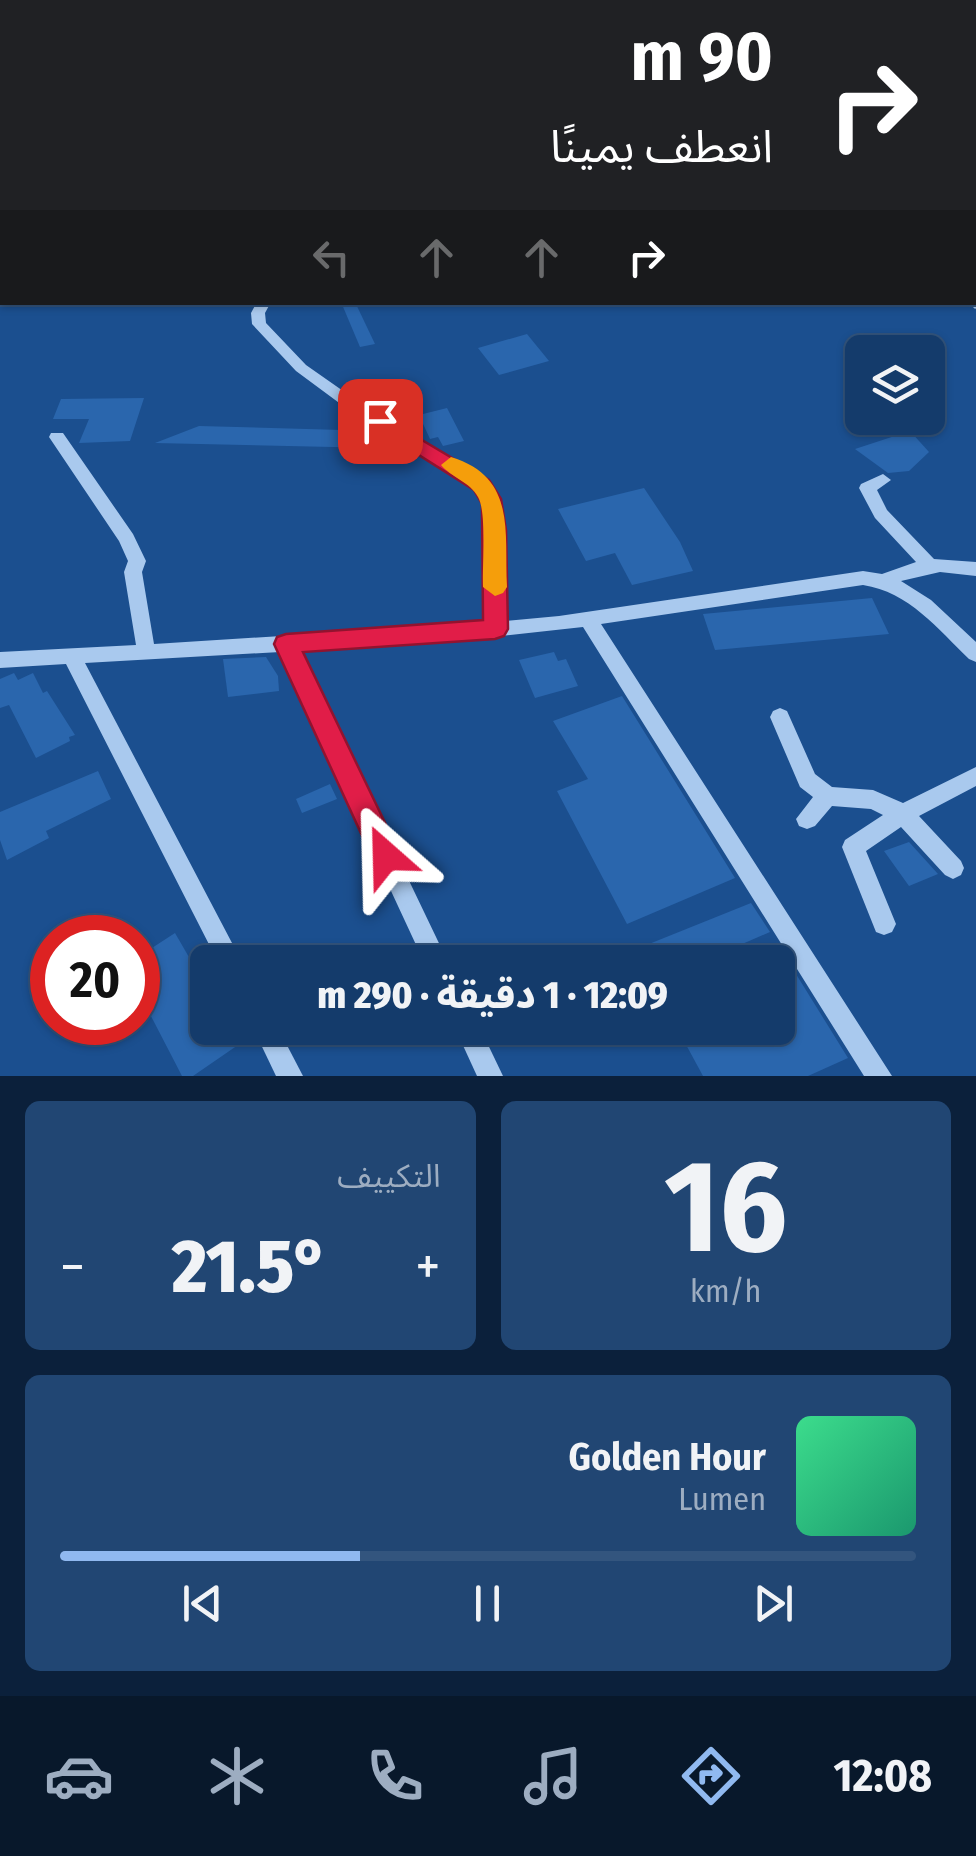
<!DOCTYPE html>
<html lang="ar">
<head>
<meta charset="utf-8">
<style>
  body { margin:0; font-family:"Fira Sans Condensed","Noto Sans Arabic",sans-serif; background:#214673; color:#f1f3f6; direction:rtl; height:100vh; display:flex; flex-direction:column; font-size:38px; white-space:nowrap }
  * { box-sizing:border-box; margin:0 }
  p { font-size:32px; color:#9dadc1 }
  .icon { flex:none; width:55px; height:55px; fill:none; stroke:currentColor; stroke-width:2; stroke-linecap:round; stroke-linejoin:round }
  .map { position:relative; height:1076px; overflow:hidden; direction:ltr }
  .side { display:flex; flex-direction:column; gap:25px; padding:25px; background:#0b203b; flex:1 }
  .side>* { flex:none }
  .banner { position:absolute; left:0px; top:0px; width:978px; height:305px; box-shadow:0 2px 8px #0004,0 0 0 2px #33557e; direction:rtl; background:#202124; color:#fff; overflow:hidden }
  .tools { position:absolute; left:845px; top:335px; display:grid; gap:20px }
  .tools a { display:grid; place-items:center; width:100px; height:100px; border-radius:15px; background:#143b6b; box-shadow:0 2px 8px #0004,0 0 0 2px #33557e; font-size:50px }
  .speed { position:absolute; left:30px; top:915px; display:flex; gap:20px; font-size:50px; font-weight:700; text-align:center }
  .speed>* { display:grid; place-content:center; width:130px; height:130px; border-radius:50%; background:#143b6b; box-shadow:0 2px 8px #0004,0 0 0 2px #33557e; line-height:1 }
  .speed .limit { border:15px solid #d22; background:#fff; color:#111 }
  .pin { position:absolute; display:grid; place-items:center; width:85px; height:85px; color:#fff; margin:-42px; border-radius:20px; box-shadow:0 5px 15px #0006 }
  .me { position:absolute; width:110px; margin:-55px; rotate:335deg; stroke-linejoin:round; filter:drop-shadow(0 0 8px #0008) }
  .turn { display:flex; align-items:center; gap:35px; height:210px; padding:0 40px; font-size:45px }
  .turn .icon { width:130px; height:130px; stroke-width:2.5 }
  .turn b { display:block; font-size:70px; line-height:85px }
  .lanes { display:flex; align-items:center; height:95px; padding:0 40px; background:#0003; justify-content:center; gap:50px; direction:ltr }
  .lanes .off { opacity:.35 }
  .big { font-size:75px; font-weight:800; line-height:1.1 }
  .side .widget { flex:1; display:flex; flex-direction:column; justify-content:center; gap:15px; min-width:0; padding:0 35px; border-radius:15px; background:#214673 }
  .side .dial { align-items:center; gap:0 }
  .dial b { font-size:130px; line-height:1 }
  .song { display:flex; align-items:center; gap:30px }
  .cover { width:120px; height:120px; border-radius:15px; background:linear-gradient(135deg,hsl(150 70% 55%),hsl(160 70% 35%)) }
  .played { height:10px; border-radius:5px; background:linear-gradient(90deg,#90b9f0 35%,#33557e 35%) }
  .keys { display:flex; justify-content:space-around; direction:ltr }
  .heat { display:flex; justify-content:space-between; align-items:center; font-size:55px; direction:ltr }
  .side .tiles { flex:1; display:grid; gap:25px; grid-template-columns:1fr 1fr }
  .widget:last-child { grid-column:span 2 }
  .trip { position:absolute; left:190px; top:945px; width:605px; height:100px; border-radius:15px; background:#143b6b; box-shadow:0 2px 8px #0004,0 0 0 2px #33557e; font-weight:800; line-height:100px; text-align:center; direction:rtl }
  .dock { display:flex; height:160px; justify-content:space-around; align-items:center; background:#08182b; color:#9dadc1 }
  .dock .icon { width:70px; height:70px }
  .dock .active { color:#90b9f0 }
  .dock b { font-size:45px; color:#f1f3f6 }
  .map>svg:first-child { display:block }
  .building { fill:#2a66ad }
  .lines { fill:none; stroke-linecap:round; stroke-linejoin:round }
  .path { stroke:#a9c9ee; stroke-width:2.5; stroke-dasharray:2.5 5; stroke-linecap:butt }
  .minor { fill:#a9c9ee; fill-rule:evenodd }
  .highway { fill:#fff; fill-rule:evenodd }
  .route { fill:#e11d48; stroke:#92132f; stroke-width:2.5 }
  .slow { fill:#f59e0b }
</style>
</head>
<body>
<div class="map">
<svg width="976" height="1076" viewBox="0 0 976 1076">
  <rect width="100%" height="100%" fill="#1b4f8f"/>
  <g class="building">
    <path d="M341,302H355L375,344L360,347Z"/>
    <path d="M527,334L549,361L499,375L478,348Z"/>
    <path d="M144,398L130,441L79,443L89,419H53L61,399Z"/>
    <path d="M447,408L464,441L443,446L438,437L430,439L419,415Z"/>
    <path d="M199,426L377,431L380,433L378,448L155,443Z"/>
    <path d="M910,431L929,452L909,471L888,473L855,449Z"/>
    <path d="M644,488L680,542L693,571L632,585L615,553L586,561L558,509Z"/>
    <path d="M872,598L889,634L715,650L703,614Z"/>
    <path d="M554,652L558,661L566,659L578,686L535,698L519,660Z"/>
    <path d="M266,657L278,676L279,691L228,697L223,659Z"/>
    <path d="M14,673L18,680L33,673L43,693L47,691L75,735L69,737L70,741L36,758L9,705L0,708V679Z"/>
    <path d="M622,696L735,878L627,924L557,791L588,779L553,721Z"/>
    <path d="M98,771L111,799L46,831L49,838L7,860L0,840V812Z"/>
    <path d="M330,784L337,799L302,813L296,799Z"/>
    <path d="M909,842L938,874L909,886L884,851Z"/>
    <path d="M751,903L770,932L701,962H646L639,948Z"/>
    <path d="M175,933L208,990V1028H229L238,1045L193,1076H182L138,991V957Z"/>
    <path d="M778,945L848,1058L808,1076H703L677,1028H778Z"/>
  </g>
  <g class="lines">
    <path class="path" d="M968,302L976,308"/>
    <g class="minor">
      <path d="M74,0H84V2H75Z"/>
      <path d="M782,0H795L797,2H785Z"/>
      <path d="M895,0H906L908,2H897Z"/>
      <rect x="975" y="54" width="1" height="7"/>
      <path d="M975,145L976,146V154L975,153Z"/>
      <path d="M257,302H271L265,313L266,323L306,365L356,400L477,473L495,489L504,530V621L559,616L863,571L882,574L916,562L875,518L859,488L861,484L883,474L891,480L877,490L887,510L934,559L976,562V576L940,572L901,581L931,600L976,642V662L969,659C938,629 909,592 863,585L601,624L892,1076H864L583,627L427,644L299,651L448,962H424L280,652L85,663L242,962H218L66,664L0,668V652L136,645L124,572L128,561L119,541L49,437L51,433H63L133,534L146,561L142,572L154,644L486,623V530L481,495L465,481L346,408L296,371L252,324L251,313Z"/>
      <path d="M780,708L787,711L815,774L832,787L873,790L903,803L976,767V786L919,816L961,861L964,868L961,875L953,879L945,875L901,827L866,851L896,924L892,932L884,935L876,932L842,847L845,840L883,815L871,809L832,806L815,826L807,829L799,826L796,819L813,797L800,787L770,717L773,711Z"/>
      <path d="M253,1028H278L303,1076H276Z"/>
      <path d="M455,1028H480L503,1076H477Z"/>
    </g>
    <path class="highway" d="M0,4L2,5V13L0,14Z"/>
  </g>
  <path class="route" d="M380,415L489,480L501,499L506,530L508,629L504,636L495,639L303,652L401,856L396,866L386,870L376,866L274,644L277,637L286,634L483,620L482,504L474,490L373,426V416Z"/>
  <path class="slow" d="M451,457C517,477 504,532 507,587L503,593L495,596L483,587C482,567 487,512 478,497C470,482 451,477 441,465Z"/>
</svg>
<div class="tools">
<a><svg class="icon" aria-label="layers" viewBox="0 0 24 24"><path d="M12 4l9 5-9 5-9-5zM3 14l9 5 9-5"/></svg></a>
</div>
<div class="speed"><div class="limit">20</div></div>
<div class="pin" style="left:380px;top:421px;background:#d93025"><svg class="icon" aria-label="arrive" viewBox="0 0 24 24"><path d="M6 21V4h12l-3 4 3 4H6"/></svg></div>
<svg class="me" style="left:386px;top:856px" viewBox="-20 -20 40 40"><path d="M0-17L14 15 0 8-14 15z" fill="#e11d48" stroke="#fff" stroke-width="4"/></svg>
<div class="trip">12:09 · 1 دقيقة · 290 m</div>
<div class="banner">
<div class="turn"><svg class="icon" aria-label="right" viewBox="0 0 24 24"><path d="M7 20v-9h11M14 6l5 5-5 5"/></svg><div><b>90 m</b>انعطف يمينًا</div></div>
<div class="lanes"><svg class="icon off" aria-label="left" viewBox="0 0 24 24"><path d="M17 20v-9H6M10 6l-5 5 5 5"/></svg><svg class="icon off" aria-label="ahead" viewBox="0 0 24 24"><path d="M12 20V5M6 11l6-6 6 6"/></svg><svg class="icon off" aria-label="ahead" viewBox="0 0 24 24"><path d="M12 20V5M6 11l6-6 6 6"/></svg><svg class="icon" aria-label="right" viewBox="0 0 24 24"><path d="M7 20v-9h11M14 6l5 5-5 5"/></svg></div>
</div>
</div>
<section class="side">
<div class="tiles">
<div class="widget dial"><b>16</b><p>km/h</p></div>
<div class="widget"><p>التكييف</p>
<div class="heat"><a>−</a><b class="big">21.5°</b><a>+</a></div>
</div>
<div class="widget">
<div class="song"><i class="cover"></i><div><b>Golden Hour</b><p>Lumen</p></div></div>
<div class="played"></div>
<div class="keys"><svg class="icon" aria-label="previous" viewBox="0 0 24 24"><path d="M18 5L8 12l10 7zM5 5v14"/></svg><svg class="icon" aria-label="pause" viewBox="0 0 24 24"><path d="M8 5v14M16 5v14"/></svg><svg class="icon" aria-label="next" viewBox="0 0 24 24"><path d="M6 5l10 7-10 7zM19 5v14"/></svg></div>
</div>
</div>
</section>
<nav class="dock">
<b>12:08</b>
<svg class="icon active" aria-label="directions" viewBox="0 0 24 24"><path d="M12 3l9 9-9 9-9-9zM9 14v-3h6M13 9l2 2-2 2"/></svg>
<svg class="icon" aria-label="music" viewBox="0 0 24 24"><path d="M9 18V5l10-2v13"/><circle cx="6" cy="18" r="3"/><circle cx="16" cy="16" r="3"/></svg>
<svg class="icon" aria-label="phone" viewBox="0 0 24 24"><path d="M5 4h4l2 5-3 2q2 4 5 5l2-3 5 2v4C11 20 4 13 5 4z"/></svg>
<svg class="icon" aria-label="climate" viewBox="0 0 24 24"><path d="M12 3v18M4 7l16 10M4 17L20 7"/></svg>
<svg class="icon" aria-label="car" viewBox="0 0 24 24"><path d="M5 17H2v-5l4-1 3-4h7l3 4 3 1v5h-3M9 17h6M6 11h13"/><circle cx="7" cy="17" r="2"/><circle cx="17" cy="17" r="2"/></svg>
</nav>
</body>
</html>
